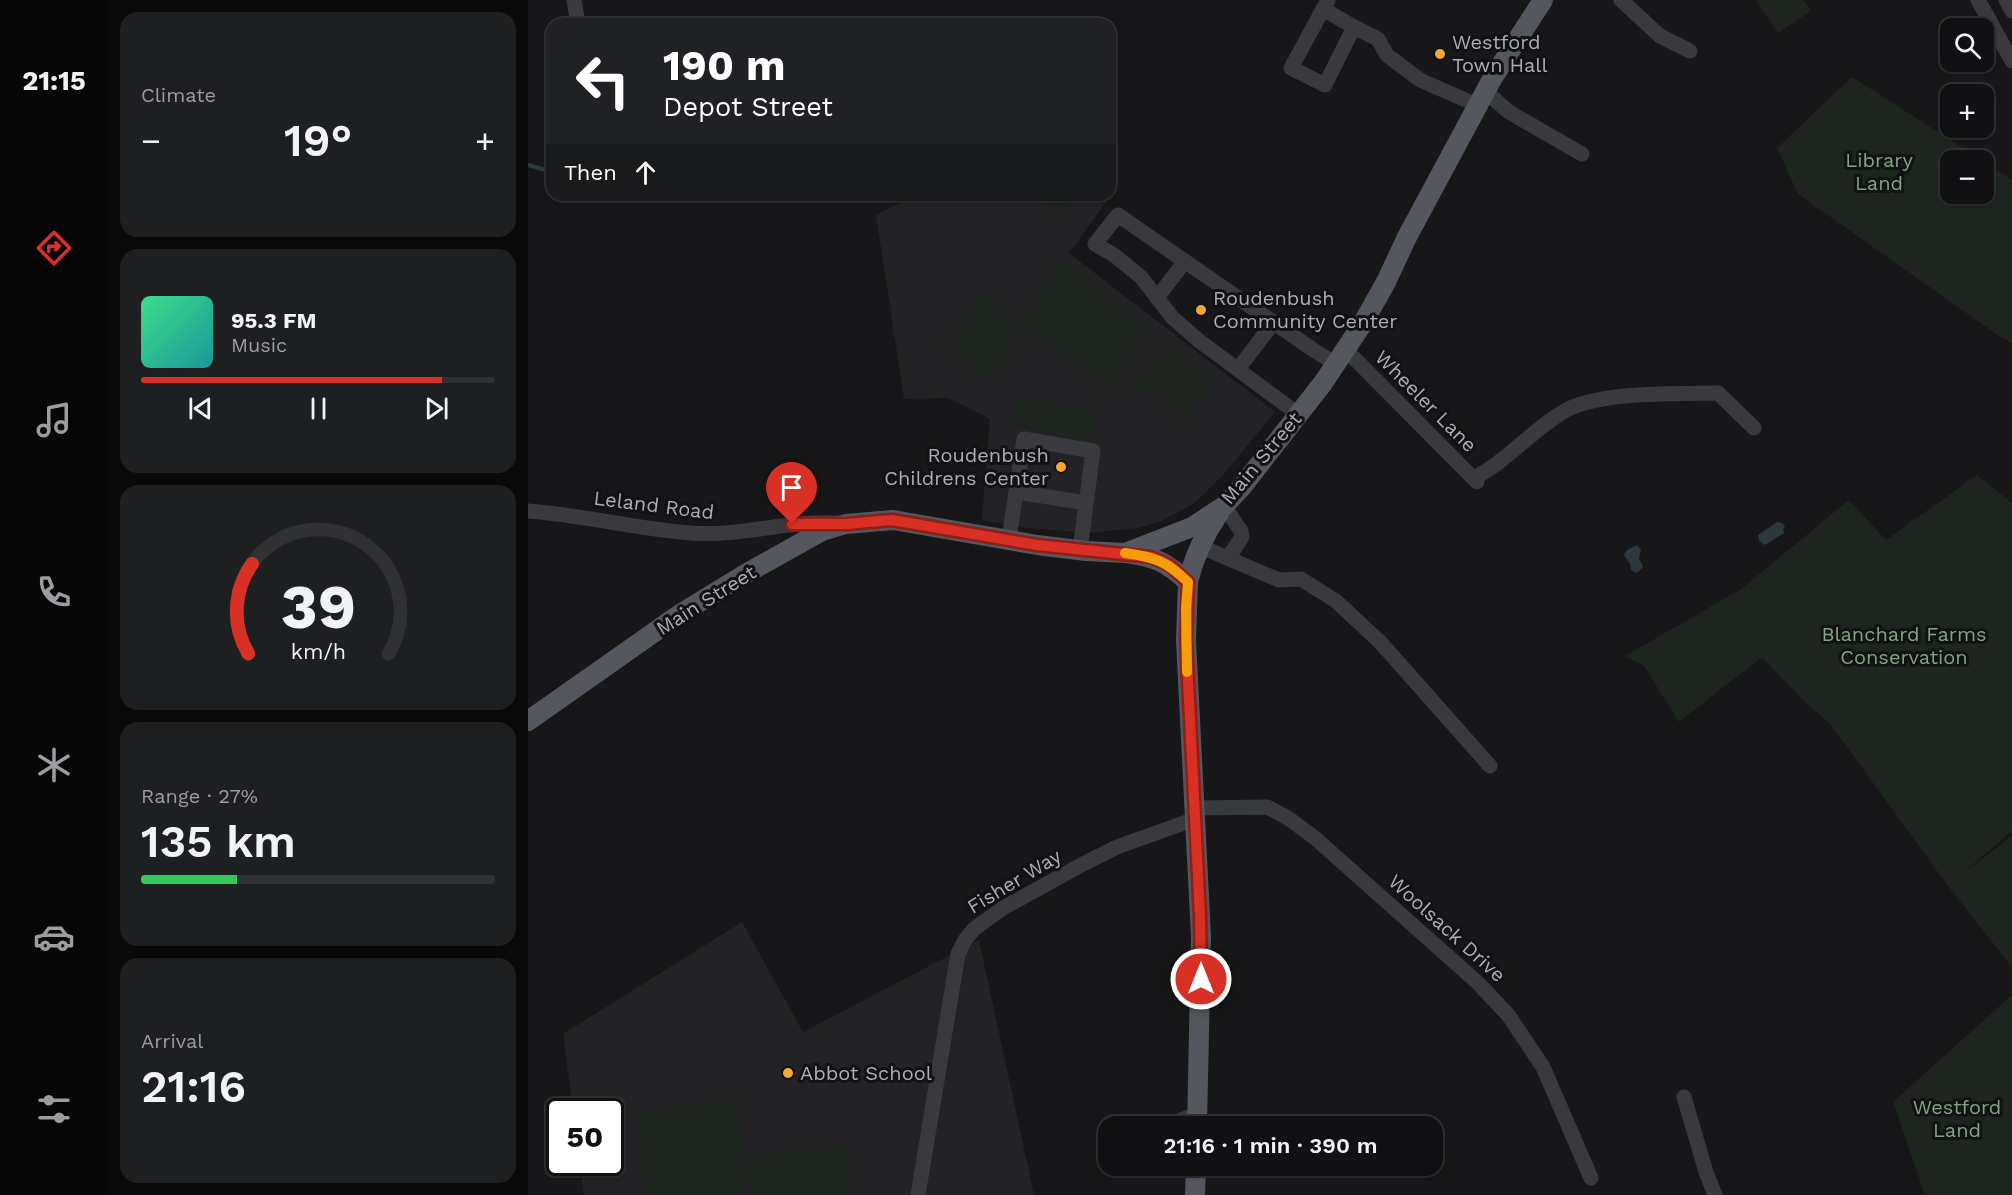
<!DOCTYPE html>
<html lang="en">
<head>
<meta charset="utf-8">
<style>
  body { margin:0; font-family:"Work Sans",sans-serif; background:#1e1f21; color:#f1f3f6; height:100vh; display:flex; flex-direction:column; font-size:22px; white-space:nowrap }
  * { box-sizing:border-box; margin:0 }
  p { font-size:20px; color:#9c9da0 }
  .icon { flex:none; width:33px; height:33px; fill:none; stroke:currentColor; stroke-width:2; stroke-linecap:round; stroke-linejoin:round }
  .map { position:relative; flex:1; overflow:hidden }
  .details { display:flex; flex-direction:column; gap:12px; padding:12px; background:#09090a; width:420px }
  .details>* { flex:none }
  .banner { position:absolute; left:18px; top:18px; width:570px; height:183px; border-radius:18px; box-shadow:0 2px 4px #0004,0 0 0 2px #303133; background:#202124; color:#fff; overflow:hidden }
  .fabs { position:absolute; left:1412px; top:18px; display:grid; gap:12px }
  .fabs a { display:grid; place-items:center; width:54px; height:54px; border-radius:12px; background:#111113; box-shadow:0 2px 4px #0004,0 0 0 2px #303133; font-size:30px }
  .speed { position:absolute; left:18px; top:1098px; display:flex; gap:12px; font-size:30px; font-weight:700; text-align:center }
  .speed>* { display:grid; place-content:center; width:78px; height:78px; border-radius:50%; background:#111113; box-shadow:0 2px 4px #0004,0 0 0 2px #303133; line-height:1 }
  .speed .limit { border:3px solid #111; border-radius:9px; background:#fff; color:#111 }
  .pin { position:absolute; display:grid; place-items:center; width:51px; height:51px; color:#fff; margin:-62px -26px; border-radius:50% 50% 50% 0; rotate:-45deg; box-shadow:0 0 6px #0007 }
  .pin .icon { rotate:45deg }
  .me { position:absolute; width:66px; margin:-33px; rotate:0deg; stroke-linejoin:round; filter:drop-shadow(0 0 4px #0008) }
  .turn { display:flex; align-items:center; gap:21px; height:126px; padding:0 18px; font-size:27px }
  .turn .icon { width:78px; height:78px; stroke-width:2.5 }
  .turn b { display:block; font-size:42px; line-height:51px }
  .then { display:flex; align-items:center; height:57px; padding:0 18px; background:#0003; gap:12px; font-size:22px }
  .big { font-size:45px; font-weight:600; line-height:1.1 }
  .details .tile { flex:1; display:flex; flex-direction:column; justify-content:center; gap:9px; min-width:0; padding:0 21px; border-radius:18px; background:#1e1f21 }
  .details .dial { align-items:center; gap:0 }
  .dial svg { height:156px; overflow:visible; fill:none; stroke:#303133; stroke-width:7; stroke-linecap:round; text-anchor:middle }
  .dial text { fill:#f1f3f6; stroke:none }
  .song { display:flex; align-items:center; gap:18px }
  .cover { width:72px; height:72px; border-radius:9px; background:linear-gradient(135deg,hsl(150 70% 55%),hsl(180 70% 35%)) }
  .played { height:6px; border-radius:3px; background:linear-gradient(90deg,#d93025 85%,#303133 85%) }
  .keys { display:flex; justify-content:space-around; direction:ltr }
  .heat { display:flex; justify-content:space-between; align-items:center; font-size:33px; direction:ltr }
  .charge { height:9px; border-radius:4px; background:linear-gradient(90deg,#34c759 27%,#303133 0) }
  .trip { position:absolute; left:570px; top:1116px; width:345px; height:60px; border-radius:18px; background:#111113; box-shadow:0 2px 4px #0004,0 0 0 2px #303133; font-weight:600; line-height:60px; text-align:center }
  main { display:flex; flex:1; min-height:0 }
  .dock { display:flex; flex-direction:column; width:108px; justify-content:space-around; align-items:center; background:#070708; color:#9c9da0 }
  .dock .icon { width:42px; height:42px }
  .dock .current { color:#d93025 }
  .dock b { font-size:27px; color:#f1f3f6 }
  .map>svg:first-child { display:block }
  .built { fill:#232326 }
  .green { fill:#1d251e }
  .water { fill:#2d383e }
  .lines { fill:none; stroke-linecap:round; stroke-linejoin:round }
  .stream { stroke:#2d383e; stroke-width:4 }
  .minor { stroke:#383a3e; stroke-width:15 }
  .major { stroke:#54575e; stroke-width:20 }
  .route-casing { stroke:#8d1f18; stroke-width:15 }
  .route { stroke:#d93025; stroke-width:10 }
  .slow { stroke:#f59e0b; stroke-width:10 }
  .poi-dot { fill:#f5a634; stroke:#121214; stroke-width:2 }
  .labels { text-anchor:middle; stroke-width:6; stroke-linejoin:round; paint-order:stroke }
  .poi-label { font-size:20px; fill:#a9afb9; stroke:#121214; text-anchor:start }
  .park-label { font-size:20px; fill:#81a580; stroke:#121214 }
  .street-label { font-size:20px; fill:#a9afb9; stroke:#121214 }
</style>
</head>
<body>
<main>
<nav class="dock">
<b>21:15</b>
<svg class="icon current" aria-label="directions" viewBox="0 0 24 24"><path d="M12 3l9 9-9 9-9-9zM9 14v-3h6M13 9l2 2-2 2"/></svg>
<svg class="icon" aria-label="music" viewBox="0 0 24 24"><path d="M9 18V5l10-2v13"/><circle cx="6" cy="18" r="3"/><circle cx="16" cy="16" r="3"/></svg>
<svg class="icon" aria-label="phone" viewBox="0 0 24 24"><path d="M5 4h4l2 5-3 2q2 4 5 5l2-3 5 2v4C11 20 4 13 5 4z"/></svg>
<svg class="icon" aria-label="climate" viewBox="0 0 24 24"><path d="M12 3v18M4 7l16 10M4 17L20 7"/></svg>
<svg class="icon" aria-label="car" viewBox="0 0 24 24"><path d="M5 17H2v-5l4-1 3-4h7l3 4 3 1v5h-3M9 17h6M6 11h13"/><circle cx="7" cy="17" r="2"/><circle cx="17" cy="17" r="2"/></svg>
<svg class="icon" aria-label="filters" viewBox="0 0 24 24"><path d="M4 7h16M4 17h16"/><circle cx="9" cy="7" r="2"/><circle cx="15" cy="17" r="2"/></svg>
</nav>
<section class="details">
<div class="tile"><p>Climate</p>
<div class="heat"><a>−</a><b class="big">19°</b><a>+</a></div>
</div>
<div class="tile">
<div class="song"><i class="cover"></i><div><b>95.3 FM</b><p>Music</p></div></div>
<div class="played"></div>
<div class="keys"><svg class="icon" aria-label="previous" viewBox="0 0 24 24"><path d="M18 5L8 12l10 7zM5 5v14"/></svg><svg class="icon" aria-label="pause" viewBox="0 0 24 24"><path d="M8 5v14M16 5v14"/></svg><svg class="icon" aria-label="next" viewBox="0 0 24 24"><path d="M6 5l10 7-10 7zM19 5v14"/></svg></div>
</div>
<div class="tile dial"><svg viewBox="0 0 100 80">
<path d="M14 69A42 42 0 1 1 86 69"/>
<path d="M14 69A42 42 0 0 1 16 23" stroke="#d93025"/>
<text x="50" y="56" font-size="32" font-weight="700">39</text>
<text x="50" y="72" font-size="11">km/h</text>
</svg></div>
<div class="tile"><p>Range · 27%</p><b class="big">135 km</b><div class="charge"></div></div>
<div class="tile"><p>Arrival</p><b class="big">21:16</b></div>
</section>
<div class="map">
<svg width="1484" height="1195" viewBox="0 0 1484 1195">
  <rect width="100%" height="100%" fill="#171719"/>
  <g class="built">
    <path d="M582,182L589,187L541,253L747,412L695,475L671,499L660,507L631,522L610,528L561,533L500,528L454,520L462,419L420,398L376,399L348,215L387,195H582Z"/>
    <path d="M214,922L275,1032L451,940L506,1195H56L52,1163L82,1162V1112L45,1111L35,1034Z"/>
  </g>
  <g class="green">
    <path d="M1228,0H1275L1283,11L1250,33Z"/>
    <path d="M1324,77L1454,160H1422V194H1455V161L1484,180V343L1468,334L1270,194L1249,148Z"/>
    <path d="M503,195H549L531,217Z"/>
    <path d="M534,261L621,331L576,390L487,320Z"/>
    <path d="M455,294C473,305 490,326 483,349C480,360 471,371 464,380L412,347Z"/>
    <path d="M636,343L687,381L673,400L621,362Z"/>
    <path d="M618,364L670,402L656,421L604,383Z"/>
    <path d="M491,399L570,410L566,439L487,427Z"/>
    <path d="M1449,475L1484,503V831L1434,874L1484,836V967L1420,886L1303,725L1275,700L1234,657L1151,722L1116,666L1097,656L1213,589L1321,500L1358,540Z"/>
    <path d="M1484,995V1195H1397L1365,1102Z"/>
    <path d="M210,1101L218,1195H117L110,1110Z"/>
    <path d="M319,1146L323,1195H223L220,1155Z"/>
  </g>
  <g class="water">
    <path d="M1249,522L1254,523L1257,527L1255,529L1256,533L1237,545L1231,541L1230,535Z"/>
    <path d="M1109,545L1113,550L1111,558L1115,567L1109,573L1103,570L1102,564L1096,555L1099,550Z"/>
  </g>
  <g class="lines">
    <g class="stream">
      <path d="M0,165L24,172"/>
      <path d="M117,195L138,199L174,201L188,195"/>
    </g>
    <g class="minor">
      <path d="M46,0L50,24"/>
      <path d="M800,0L763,68L797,85L826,27L850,39L859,55L892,80L949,105"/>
      <path d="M1093,0L1132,36L1162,51"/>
      <path d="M1450,0L1484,61"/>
      <path d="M1478,0L1484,11"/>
      <path d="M795,9L826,27"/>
      <path d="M957,91L981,112L1054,154"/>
      <path d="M629,298L657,261"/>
      <path d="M818,350L949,482"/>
      <path d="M710,369L745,323"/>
      <path d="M770,414L670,340L644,317L613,277L586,255L567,244L590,215L784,349L808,364"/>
      <path d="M946,478C978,462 1003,431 1035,412C1069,391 1149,394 1190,393L1226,428"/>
      <path d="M488,492L558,503"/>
      <path d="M696,506L713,531L714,537L700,558"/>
      <path d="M0,511C55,515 109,529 163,533C212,537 260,520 309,523"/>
      <path d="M481,539L496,439L565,451L552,550"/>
      <path d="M671,546L751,580L773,579L808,601L853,643L962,766"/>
      <path d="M667,808L739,807L760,818L787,838L950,983L981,1016L1015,1067L1063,1178"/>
      <path d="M1156,1097L1178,1172L1187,1195"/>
      <path d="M636,1126L669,1114"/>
      <path d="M588,1169L589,1166"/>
      <path d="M390,1195L430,954L437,940L446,929L475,908L555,864L589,847L667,819"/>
    </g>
    <g class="major">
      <path d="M598,553C628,557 638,562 660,582L658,640L673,937L669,1126"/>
      <path d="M660,582C666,556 676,535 691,513"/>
      <path d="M0,721L152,614L219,573L294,531L318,524L365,520L509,545L558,551L597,553L664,527L696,506L713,488L795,383L835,323L858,282L879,237L964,79L1015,0"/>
      <path d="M667,1195L668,1166"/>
    </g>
  </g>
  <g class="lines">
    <defs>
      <path id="route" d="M264,524H318L364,520L509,545L623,557L641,565L660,582L658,640L672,916L673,979"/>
    </defs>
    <use href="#route" class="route-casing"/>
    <use href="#route" class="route"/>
    <path class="slow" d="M597,553C627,557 638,561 660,582L658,608L659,672"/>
  </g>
  <g class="poi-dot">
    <circle cx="912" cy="54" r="6"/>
    <circle cx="673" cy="310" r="6"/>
    <circle cx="533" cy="467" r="6"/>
    <circle cx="260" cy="1073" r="6"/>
  </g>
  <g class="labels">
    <g class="poi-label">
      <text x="924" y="49">Westford<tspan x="924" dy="23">Town Hall</tspan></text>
      <text x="685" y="305">Roudenbush<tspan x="685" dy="23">Community Center</tspan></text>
      <text x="521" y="462" text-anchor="end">Roudenbush<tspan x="521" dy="23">Childrens Center</tspan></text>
      <text x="272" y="1080">Abbot School</text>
    </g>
    <g class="park-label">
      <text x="1351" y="167">Library<tspan x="1351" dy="23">Land</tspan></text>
      <text x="1376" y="641">Blanchard Farms<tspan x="1376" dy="23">Conservation</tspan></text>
      <text x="1429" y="1114">Westford<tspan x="1429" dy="23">Land</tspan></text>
    </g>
    <g class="street-label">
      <text transform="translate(898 401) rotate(45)" y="7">Wheeler Lane</text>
      <text transform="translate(733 458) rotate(-50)" y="7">Main Street</text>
      <text transform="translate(126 505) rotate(7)" y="7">Leland Road</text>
      <text transform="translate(178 600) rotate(-32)" y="7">Main Street</text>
      <text transform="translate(486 881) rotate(-31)" y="7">Fisher Way</text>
      <text transform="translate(919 928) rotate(42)" y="7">Woolsack Drive</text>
    </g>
  </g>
</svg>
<div class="fabs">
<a><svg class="icon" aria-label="search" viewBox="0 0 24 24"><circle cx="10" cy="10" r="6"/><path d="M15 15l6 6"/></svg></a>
<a>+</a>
<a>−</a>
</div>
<div class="speed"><div class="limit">50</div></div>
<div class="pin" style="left:264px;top:524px;background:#d93025"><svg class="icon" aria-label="arrive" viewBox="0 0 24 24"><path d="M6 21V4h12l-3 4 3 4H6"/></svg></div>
<svg class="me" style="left:673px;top:979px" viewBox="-20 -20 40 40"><circle r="17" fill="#d93025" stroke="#fff" stroke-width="3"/><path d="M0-11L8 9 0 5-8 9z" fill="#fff"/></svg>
<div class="trip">21:16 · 1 min · 390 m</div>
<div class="banner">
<div class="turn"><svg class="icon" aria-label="left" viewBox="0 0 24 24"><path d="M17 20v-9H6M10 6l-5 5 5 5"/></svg><div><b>190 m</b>Depot Street</div></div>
<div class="then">Then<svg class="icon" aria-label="ahead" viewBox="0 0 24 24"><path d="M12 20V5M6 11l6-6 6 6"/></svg></div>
</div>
</div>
</main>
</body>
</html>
